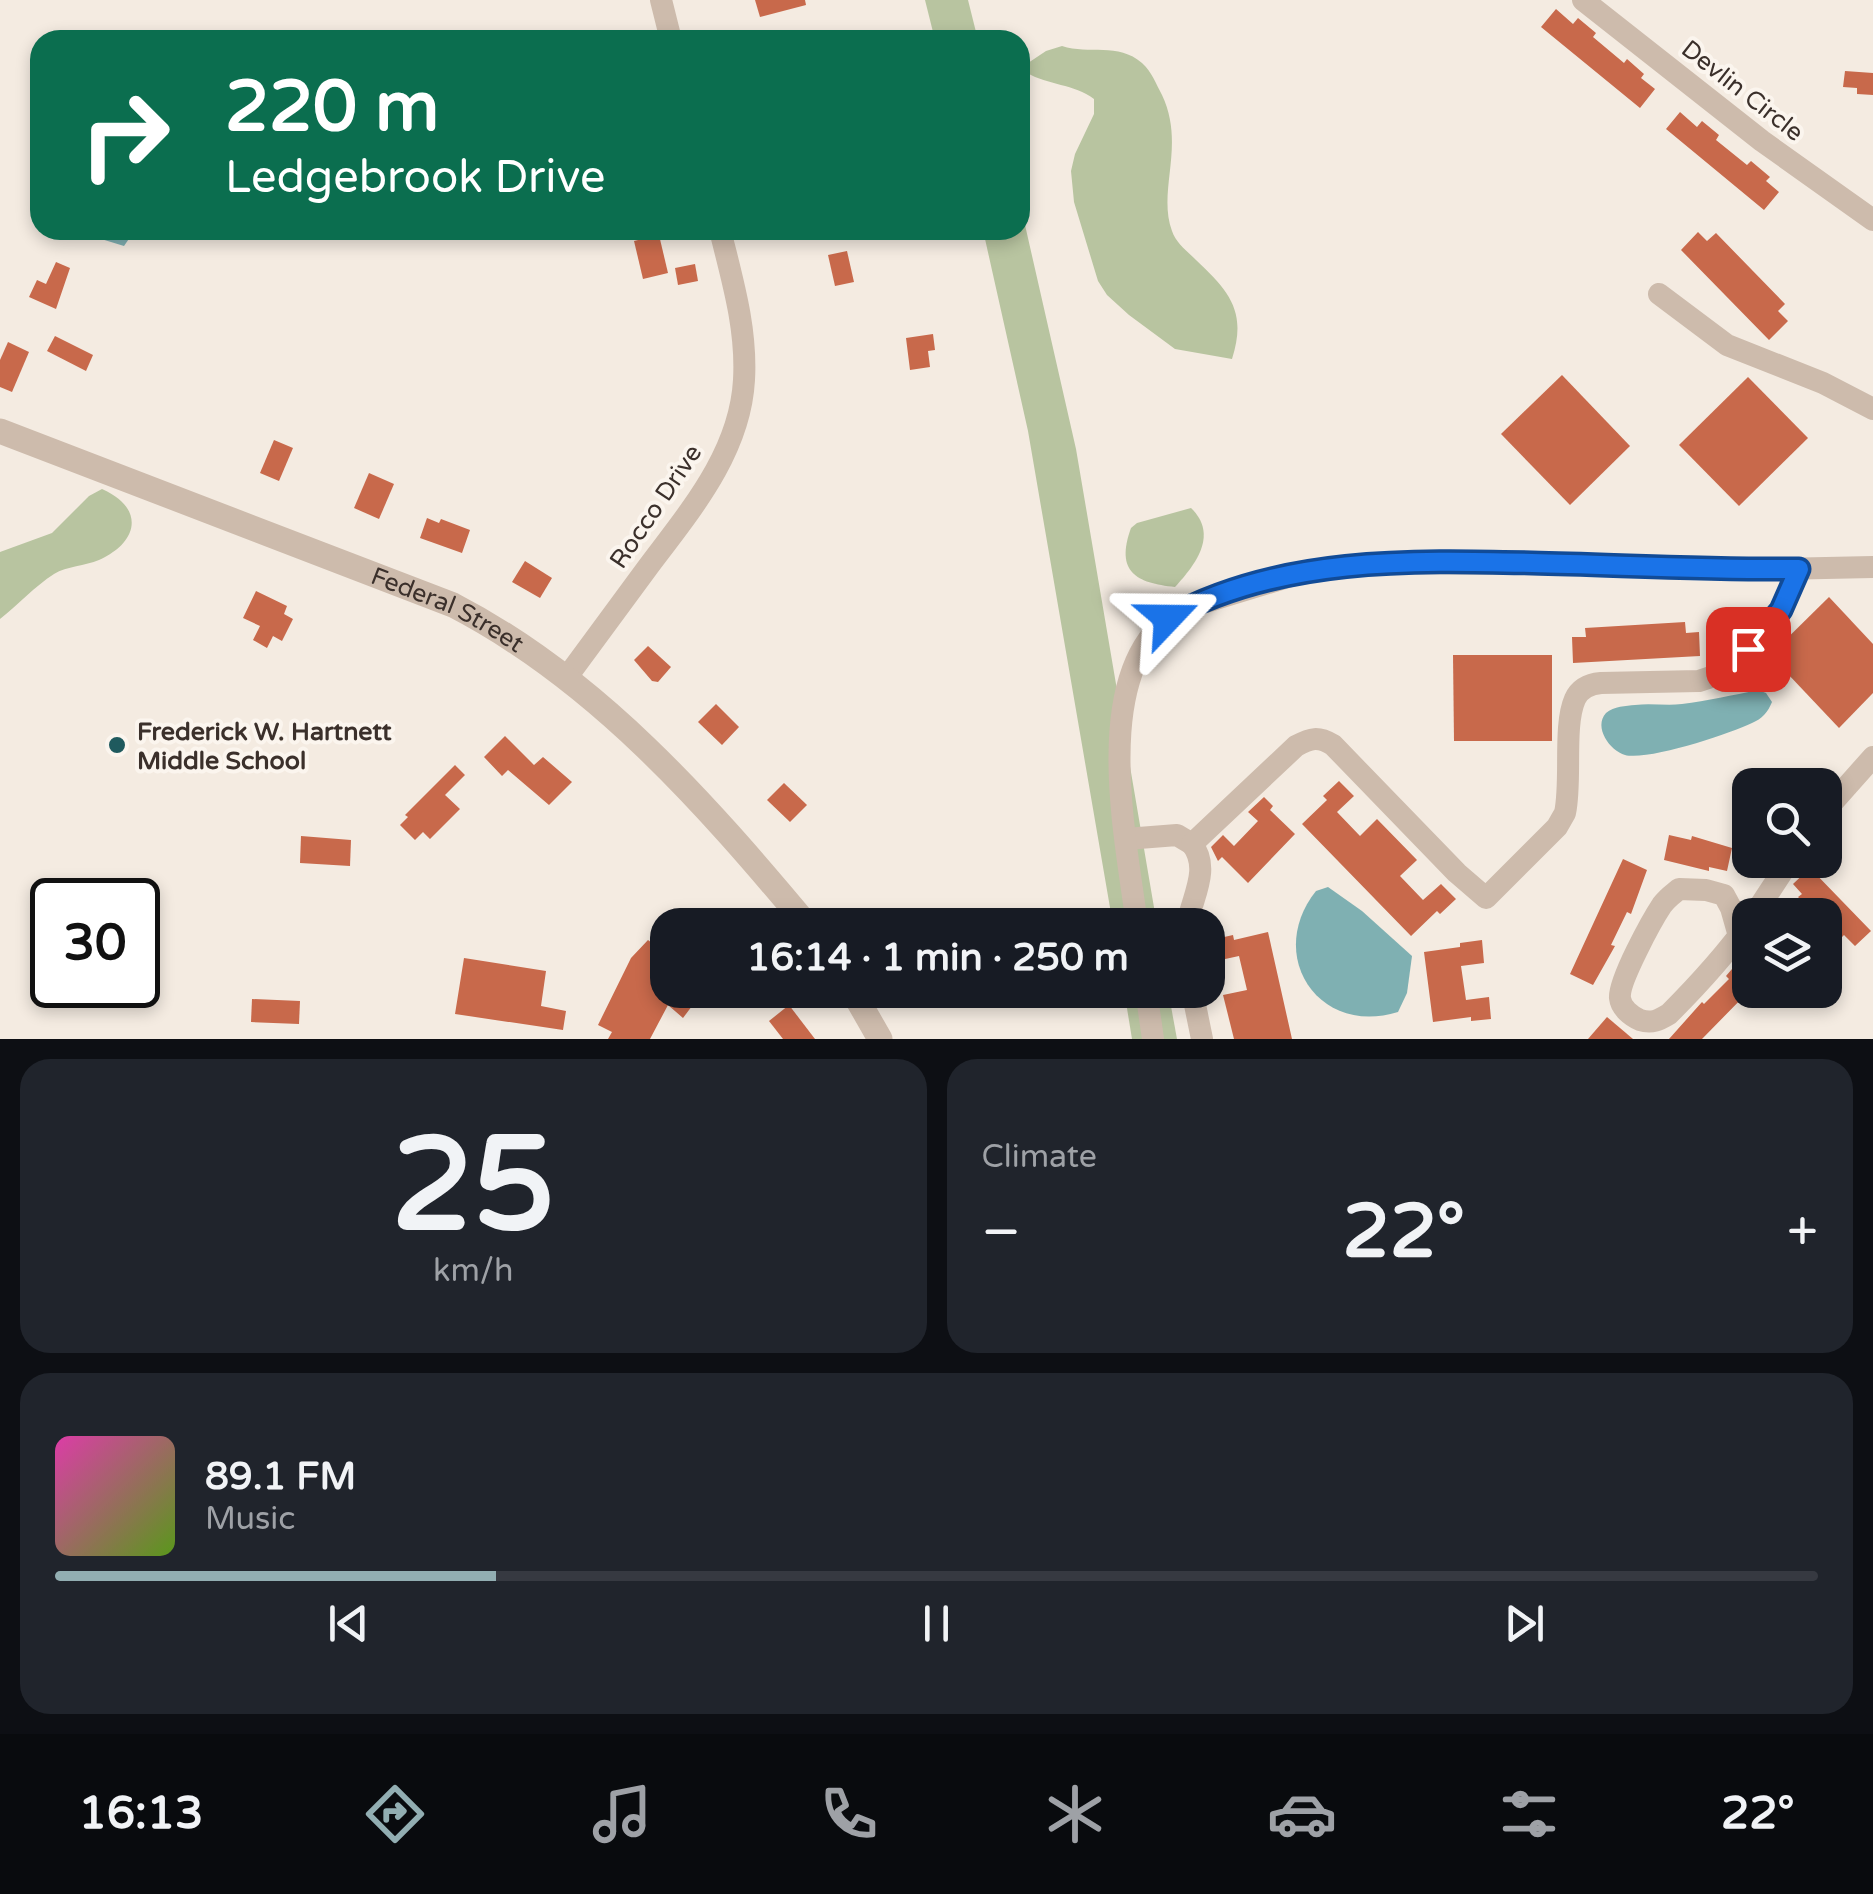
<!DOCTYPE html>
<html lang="en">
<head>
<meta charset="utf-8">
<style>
  body { margin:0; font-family:"Varela Round",sans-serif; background:#20242c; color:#f1f3f6; height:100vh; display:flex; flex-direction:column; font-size:38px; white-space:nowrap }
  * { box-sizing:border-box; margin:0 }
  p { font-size:32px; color:#9ea1a6 }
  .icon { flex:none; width:55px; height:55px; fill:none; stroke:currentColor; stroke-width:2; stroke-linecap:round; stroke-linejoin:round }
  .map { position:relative; height:1039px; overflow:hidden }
  .panel { display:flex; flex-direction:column; gap:20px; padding:20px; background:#0d0f14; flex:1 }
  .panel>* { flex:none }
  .hud { position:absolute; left:30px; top:30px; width:1000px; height:210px; border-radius:30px; box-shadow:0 5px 15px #0003; background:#0b6e4f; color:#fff; overflow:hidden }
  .controls { position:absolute; left:1732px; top:768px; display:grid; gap:20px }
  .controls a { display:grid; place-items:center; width:110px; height:110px; border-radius:20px; background:#171b24; box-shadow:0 5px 15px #0003; font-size:50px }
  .speed { position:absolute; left:30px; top:878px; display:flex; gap:20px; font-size:50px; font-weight:700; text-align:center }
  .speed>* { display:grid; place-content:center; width:130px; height:130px; border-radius:50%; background:#171b24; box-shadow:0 5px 15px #0003; line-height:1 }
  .speed .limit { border:5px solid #111; border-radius:15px; background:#fff; color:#111 }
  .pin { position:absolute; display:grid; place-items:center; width:85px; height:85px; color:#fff; margin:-42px; border-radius:20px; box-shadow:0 5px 15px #0006 }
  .me { position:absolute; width:110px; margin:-55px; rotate:67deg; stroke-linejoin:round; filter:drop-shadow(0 0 8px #0008) }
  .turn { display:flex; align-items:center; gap:35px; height:210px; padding:0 30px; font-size:45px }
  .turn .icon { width:130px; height:130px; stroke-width:2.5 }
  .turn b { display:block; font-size:70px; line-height:85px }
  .big { font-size:75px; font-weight:800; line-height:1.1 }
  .panel .tile { flex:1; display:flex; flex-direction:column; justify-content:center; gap:15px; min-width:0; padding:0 35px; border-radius:30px; background:#20242c }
  .panel .dial { align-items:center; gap:0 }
  .dial b { font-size:130px; line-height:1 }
  .song { display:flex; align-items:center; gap:30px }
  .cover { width:120px; height:120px; border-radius:15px; background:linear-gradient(135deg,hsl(320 70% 55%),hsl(90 70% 35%)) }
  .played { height:10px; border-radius:5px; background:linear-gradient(90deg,#92aeb2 25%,#363941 25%) }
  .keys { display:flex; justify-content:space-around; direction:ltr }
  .heat { display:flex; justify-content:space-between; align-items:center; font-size:55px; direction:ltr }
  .panel .tiles { flex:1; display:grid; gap:20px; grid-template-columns:1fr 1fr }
  .tile:last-child { grid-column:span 2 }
  .trip { position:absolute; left:650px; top:908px; width:575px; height:100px; border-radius:30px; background:#171b24; box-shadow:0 5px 15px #0003; font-weight:800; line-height:100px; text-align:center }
  .menu { display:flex; height:160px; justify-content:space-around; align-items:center; background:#090b0e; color:#9ea1a6 }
  .menu .icon { width:70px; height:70px }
  .menu .active { color:#92aeb2 }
  .menu b { font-size:45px; color:#f1f3f6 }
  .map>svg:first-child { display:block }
  .green { fill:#b8c4a0 }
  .water { fill:#7fb0b2 }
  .building { fill:#c8694b }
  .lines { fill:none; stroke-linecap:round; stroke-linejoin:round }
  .minor { stroke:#cdbbac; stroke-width:22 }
  .tertiary { stroke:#cdbbac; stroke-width:25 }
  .route-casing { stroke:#114b97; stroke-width:25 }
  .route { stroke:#1a73e8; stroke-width:18 }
  .poi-dot { fill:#1f5a5e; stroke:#fbf5ee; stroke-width:4 }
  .labels { text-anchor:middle; stroke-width:8; stroke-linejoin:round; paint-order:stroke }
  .street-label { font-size:25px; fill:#3b302b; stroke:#fbf5ee }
  .poi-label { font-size:25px; font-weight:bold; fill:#3b302b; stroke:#fbf5ee; text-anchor:start }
</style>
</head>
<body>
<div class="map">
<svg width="1873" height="1039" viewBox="0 0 1873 1039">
  <rect width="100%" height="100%" fill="#f4ebe1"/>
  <g class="green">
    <path d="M925,0H968L978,40H935Z"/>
    <path d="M1062,46C1089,55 1118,42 1142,63C1152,72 1156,84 1162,95C1186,146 1157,190 1172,231C1176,243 1188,252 1196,260C1230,292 1247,312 1232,359L1175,349L1129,315L1107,295L1098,281L1074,202L1071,171L1075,154L1094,114V99C1074,84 1048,85 1027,73L1025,65L1046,51Z"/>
    <path d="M1020,203L1076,449L1157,925H1113L1028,431L983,230H1020Z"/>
    <path d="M102,489C145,508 139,542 99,560C85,566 67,566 54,574C35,586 18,605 0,619V552L52,533L89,496Z"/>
    <path d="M1191,508C1219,535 1195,565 1175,587C1136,583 1115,572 1131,528L1137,523Z"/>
    <path d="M1124,990H1168L1177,1039H1132Z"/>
  </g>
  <g class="water">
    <path d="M72,230H135L124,246Z"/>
    <path d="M1758,690L1766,693L1772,702C1768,712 1762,719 1752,723C1729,734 1648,761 1625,755C1610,751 1593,727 1606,713C1614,706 1626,706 1635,705C1651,703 1667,706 1682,704C1707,701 1733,695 1758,690Z"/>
    <path d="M1328,887L1362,911L1412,956L1407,993L1398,1012C1318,1037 1265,955 1316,891Z"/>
  </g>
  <g class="building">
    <path d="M755,0H805L806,5L760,17Z"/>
    <path d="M1556,9L1573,24L1578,18L1596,33L1593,37L1624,63L1627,59L1644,74L1641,78L1655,89L1640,108L1541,27Z"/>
    <path d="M1845,71L1873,73V95L1857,94V88L1843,87Z"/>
    <path d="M1680,112L1697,127L1702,121L1719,135L1716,140L1747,165L1751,161L1770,177L1766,181L1779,192L1764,210L1666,129Z"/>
    <path d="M1698,232L1707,241L1716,233L1785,304L1778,311L1788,321L1769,340L1681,250Z"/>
    <path d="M659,235L668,273L643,279L634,241Z"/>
    <path d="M847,251L854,282L835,286L828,255Z"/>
    <path d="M56,262L70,268L56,309L29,297L37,280L46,284Z"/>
    <path d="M695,264L698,281L678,285L675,268Z"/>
    <path d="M933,334L935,350L928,351L930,367L910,370L906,338Z"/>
    <path d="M55,336L93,355L86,371L47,351Z"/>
    <path d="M8,342L29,352L12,392L0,387V360Z"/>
    <path d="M1562,375L1630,446L1570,505L1501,434Z"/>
    <path d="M1748,377L1808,438L1739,506L1679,445Z"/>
    <path d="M274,440L293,448L279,481L260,473Z"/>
    <path d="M369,473L394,484L379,519L354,508Z"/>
    <path d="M427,518L439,523L441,519L470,530L462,553L420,538Z"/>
    <path d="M525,561L552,578L540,598L512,582Z"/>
    <path d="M256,591L287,606L284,614L293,619L282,641L273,636L267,648L253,640L260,626L243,618Z"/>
    <path d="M1829,597L1873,644V693L1839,728L1770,655Z"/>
    <path d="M1685,622L1686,633L1699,632L1700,656L1573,663L1572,637H1586L1585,628Z"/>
    <path d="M648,646L671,667L658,682L652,681L634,660Z"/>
    <path d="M1453,655H1552V741H1454Z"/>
    <path d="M716,704L739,727L722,745L698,722Z"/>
    <path d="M505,736L534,765L543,757L572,782L549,805L508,770L502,776L484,757Z"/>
    <path d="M455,765L465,775L445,795L460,809L430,839L423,832L415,840L400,825L408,817L405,815Z"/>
    <path d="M1339,781L1354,796L1337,812L1360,836L1377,819L1417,860L1400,876L1423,900L1441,884L1456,899L1440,914L1437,911L1411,936L1302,824L1327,800L1323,796Z"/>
    <path d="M784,783L807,805L790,822L767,800Z"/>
    <path d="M1264,797L1273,806L1270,810L1295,834L1248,883L1222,857L1218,861L1211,847L1223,835L1234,846L1258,821L1248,812Z"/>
    <path d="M1669,835L1691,840L1692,836L1732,848L1727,871L1709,867V871L1664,860Z"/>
    <path d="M301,836L351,840L350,866L300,863Z"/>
    <path d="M1623,859L1647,870L1631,914L1627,912L1611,945L1615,946L1593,985L1570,974Z"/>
    <path d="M1810,868L1871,931L1855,946L1844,935L1839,940L1825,924V915H1816L1798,897L1802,894L1793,884Z"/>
    <path d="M1268,932L1292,1039H1234L1223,995L1247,990L1239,956L1216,961L1211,940L1233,935L1234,940Z"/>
    <path d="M648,940L668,955V990H704L683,1018L668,1005L650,1039H608L612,1032L598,1025L631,958Z"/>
    <path d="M1482,940L1484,963L1461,966L1466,1000L1489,997L1491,1019L1471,1021V1017L1433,1022L1424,952L1460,947V943Z"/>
    <path d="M1750,948V990L1702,1039H1669L1702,1002L1704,1004L1729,979L1726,976Z"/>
    <path d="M464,958L546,971L541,1006L566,1011L563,1030L455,1014Z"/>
    <path d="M252,999L300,1001L299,1024L251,1022Z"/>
    <path d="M789,1005L815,1039H783L769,1021Z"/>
    <path d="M1607,1017L1633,1039H1588Z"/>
  </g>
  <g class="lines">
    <g class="minor">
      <path d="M661,0L671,40"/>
      <path d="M1583,0L1762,141L1873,220"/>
      <path d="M1659,294L1727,345L1823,383L1873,409"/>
      <path d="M567,677C594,640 621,604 648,567C690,511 740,453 744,380C747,328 732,279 720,230"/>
      <path d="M1825,811L1873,757"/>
      <path d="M1126,839L1177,835L1192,844"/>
      <path d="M1754,915L1790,860"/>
      <path d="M1137,925C1126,837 1086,661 1183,609L1304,572L1383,563L1603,564L1730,570L1873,567"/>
      <path d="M1187,925C1192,897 1211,869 1192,844L1296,746C1311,738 1318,736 1333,745L1457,873L1486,898L1557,827L1565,813C1572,781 1563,726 1575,699C1580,688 1590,684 1601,683L1699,681L1720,674L1765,632L1781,610L1799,569"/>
      <path d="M1739,936L1731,908L1724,895L1706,890L1679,889C1673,894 1667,898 1662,905C1652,920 1618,982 1620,998C1621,1008 1631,1016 1640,1020C1652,1024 1659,1020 1669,1014C1698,985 1726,954 1750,921"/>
      <path d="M1146,990L1153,1039"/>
      <path d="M1192,990L1202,1039"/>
    </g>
    <g class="tertiary">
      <path id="s1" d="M0,431L453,605C596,679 705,803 807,925"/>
      <path d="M852,990L880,1039"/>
    </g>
  </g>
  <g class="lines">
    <defs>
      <path id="route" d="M1168,618C1278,557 1411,560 1532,563C1621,565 1710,570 1799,569L1781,610L1748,649"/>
    </defs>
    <use href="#route" class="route-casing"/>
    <use href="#route" class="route"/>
  </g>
  <circle class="poi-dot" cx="117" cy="745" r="10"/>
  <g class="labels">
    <g class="street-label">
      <text transform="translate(1743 90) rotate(38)" y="9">Devlin Circle</text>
      <text transform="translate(655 506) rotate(-56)" y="9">Rocco Drive</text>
      <text dy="9" stroke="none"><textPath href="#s1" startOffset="482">Federal Street</textPath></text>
    </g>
    <g class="poi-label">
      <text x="137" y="740">Frederick W. Hartnett<tspan x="137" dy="29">Middle School</tspan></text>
    </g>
  </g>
</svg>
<div class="controls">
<a><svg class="icon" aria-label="search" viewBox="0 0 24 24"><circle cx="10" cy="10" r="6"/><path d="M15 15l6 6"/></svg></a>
<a><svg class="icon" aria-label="layers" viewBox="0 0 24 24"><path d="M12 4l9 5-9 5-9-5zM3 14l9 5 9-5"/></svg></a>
</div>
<div class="speed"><div class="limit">30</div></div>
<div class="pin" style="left:1748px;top:649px;background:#d93025"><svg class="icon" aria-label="arrive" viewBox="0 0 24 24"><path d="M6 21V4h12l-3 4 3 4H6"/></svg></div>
<svg class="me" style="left:1168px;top:618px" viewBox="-20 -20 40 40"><path d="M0-17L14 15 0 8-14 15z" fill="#1a73e8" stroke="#fff" stroke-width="4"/></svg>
<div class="trip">16:14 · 1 min · 250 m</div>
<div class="hud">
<div class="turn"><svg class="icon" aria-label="right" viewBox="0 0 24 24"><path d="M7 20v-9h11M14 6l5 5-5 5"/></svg><div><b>220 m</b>Ledgebrook Drive</div></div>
</div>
</div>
<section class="panel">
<div class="tiles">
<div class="tile dial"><b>25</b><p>km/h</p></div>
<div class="tile"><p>Climate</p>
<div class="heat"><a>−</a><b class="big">22°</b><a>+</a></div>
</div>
<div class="tile">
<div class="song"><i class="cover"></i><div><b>89.1 FM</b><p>Music</p></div></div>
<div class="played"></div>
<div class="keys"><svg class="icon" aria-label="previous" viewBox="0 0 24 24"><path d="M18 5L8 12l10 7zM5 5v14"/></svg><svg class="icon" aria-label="pause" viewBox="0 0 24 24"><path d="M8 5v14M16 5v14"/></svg><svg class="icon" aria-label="next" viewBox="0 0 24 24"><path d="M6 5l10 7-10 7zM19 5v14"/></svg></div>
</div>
</div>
</section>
<nav class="menu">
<b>16:13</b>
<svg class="icon active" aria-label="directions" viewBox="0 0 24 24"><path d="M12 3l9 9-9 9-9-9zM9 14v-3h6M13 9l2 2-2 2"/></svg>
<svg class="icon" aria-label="music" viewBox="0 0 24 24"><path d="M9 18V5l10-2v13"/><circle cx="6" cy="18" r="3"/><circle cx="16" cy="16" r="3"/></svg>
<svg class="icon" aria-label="phone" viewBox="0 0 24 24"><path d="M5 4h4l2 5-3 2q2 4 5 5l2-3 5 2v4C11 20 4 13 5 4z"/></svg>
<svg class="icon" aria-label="climate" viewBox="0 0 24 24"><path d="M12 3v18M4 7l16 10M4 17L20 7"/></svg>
<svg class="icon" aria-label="car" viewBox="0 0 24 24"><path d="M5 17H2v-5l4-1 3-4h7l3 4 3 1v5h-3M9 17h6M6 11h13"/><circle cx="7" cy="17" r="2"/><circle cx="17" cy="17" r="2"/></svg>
<svg class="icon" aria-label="filters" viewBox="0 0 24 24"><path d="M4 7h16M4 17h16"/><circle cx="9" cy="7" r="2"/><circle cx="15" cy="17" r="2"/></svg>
<b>22°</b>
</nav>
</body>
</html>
